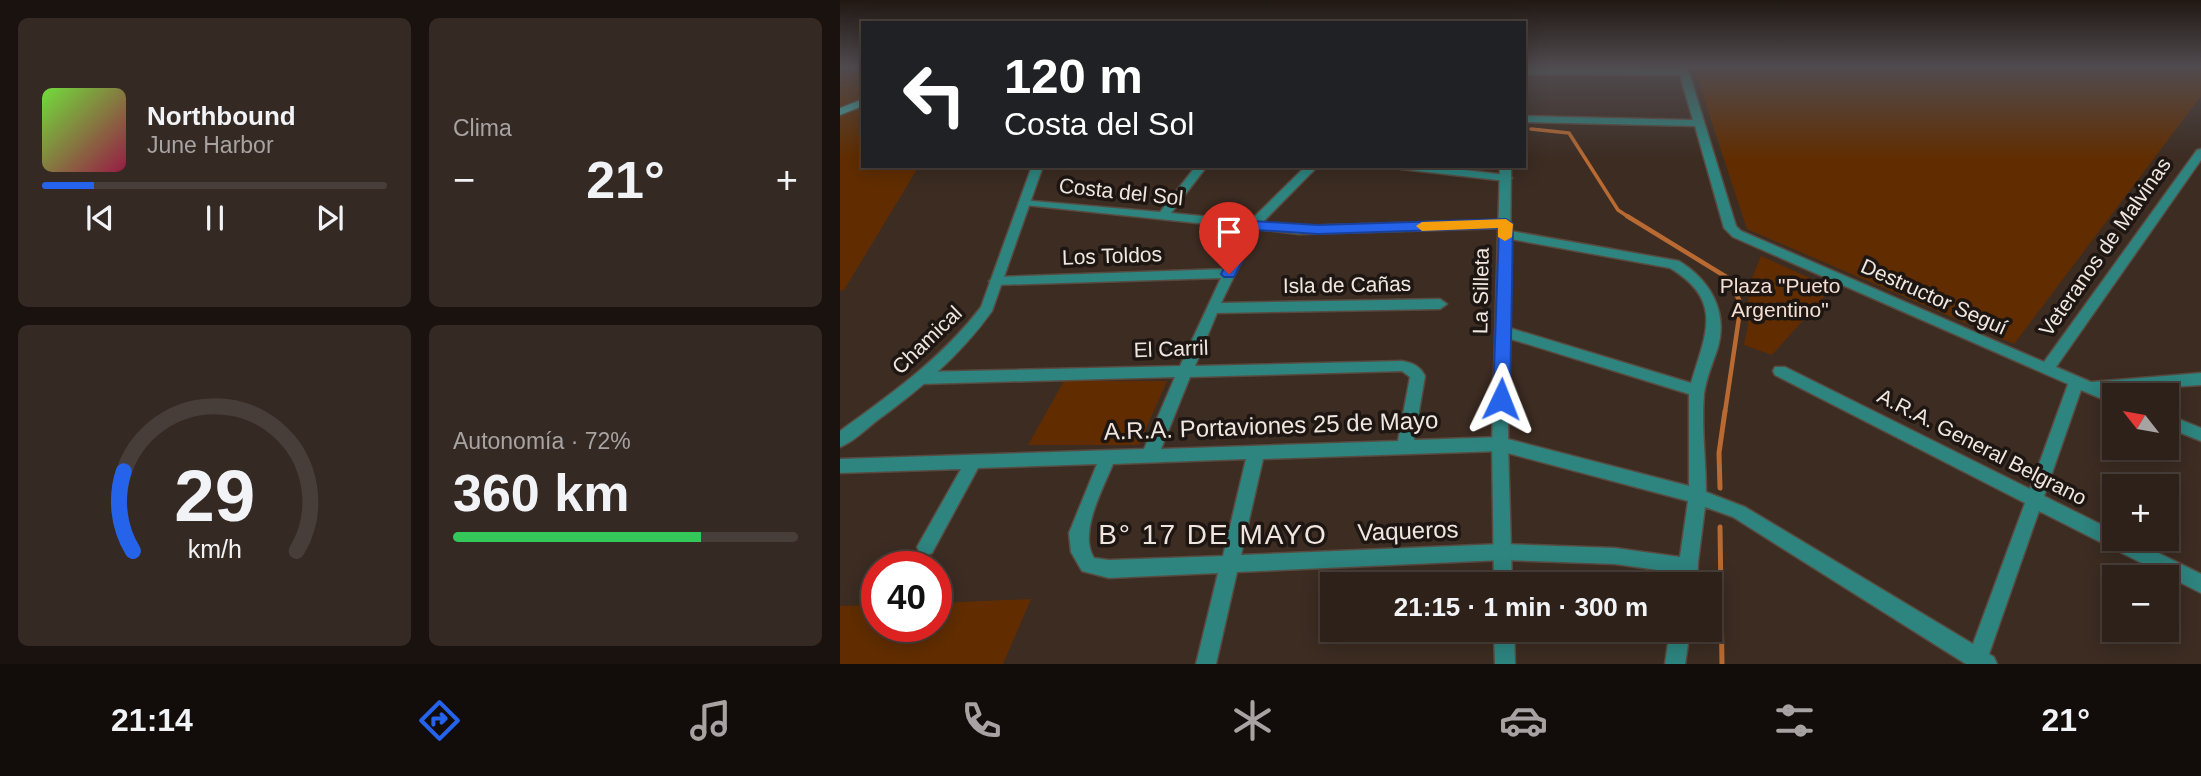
<!DOCTYPE html>
<html lang="es">
<head>
<meta charset="utf-8">
<style>
  body { margin:0; font-family:Helvetica,sans-serif; background:#352923; color:#f1f3f6; height:100vh; display:flex; flex-direction:column; font-size:26px; white-space:nowrap }
  * { box-sizing:border-box; margin:0 }
  p { font-size:23px; color:#a7a3a2 }
  .icon { flex:none; width:38px; height:38px; fill:none; stroke:currentColor; stroke-width:2; stroke-linecap:round; stroke-linejoin:round }
  .map { position:relative; flex:1; overflow:hidden }
  .drawer { display:flex; flex-direction:column; gap:18px; padding:18px; background:#19120e; width:840px }
  .drawer>* { flex:none }
  .top-card { position:absolute; left:21px; top:21px; width:665px; height:147px; border-radius:0px; box-shadow:0 4px 18px #0003,0 0 0 2px #483e39; background:#202124; color:#fff; overflow:hidden }
  .needle { width:46px; rotate:301deg }
  .tools { position:absolute; left:1262px; top:383px; display:grid; gap:14px }
  .tools a { display:grid; place-items:center; width:77px; height:77px; border-radius:0px; background:#2d211a; box-shadow:0 4px 18px #0003,0 0 0 2px #483e39; font-size:35px }
  .speed { position:absolute; left:21px; top:551px; display:flex; gap:14px; font-size:35px; font-weight:700; text-align:center }
  .speed>* { display:grid; place-content:center; width:91px; height:91px; border-radius:50%; background:#2d211a; box-shadow:0 4px 18px #0003,0 0 0 2px #483e39; line-height:1 }
  .speed .limit { border:10px solid #d22; background:#fff; color:#111 }
  .pin { position:absolute; display:grid; place-items:center; width:60px; height:60px; color:#fff; margin:-72px -30px; border-radius:50% 50% 50% 0; rotate:-45deg; box-shadow:0 0 7px #0007 }
  .pin .icon { rotate:45deg }
  .me { position:absolute; width:77px; margin:-38px; rotate:2deg; stroke-linejoin:round; filter:drop-shadow(0 0 5px #0008) }
  .turn { display:flex; align-items:center; gap:24px; height:147px; padding:0 28px; font-size:32px }
  .turn .icon { width:91px; height:91px; stroke-width:2.5 }
  .turn b { display:block; font-size:49px; line-height:60px }
  .big { font-size:52px; font-weight:700; line-height:1.1 }
  .drawer .card { flex:1; display:flex; flex-direction:column; justify-content:center; gap:10px; min-width:0; padding:0 24px; border-radius:10px; background:#352923 }
  .drawer .dial { align-items:center; gap:0 }
  .dial svg { height:182px; overflow:visible; fill:none; stroke:#483e39; stroke-width:7; stroke-linecap:round; text-anchor:middle }
  .dial text { fill:#f1f3f6; stroke:none }
  .song { display:flex; align-items:center; gap:21px }
  .cover { width:84px; height:84px; border-radius:10px; background:linear-gradient(135deg,hsl(100 70% 55%),hsl(340 70% 35%)) }
  .played { height:7px; border-radius:4px; background:linear-gradient(90deg,#2563eb 15%,#483e39 15%) }
  .keys { display:flex; justify-content:space-around; direction:ltr }
  .heat { display:flex; justify-content:space-between; align-items:center; font-size:38px; direction:ltr }
  .charge { height:10px; border-radius:5px; background:linear-gradient(90deg,#34c759 72%,#483e39 0) }
  .drawer .tiles { flex:1; display:grid; gap:18px; grid-template-columns:repeat(2,1fr) }
  .trip { position:absolute; left:480px; top:572px; width:402px; height:70px; border-radius:0px; background:#2d211a; box-shadow:0 4px 18px #0003,0 0 0 2px #483e39; font-weight:700; line-height:70px; text-align:center }
  .menu { display:flex; height:112px; justify-content:space-around; align-items:center; background:#120d0a; color:#a7a3a2 }
  .menu .icon { width:49px; height:49px }
  .menu .active { color:#2563eb }
  .menu b { font-size:32px; color:#f1f3f6 }
  main { display:flex; flex:1; min-height:0 }
  .map>svg:first-child { display:block }
  .green { fill:#612d00 }
  .lines { fill:none; stroke-linecap:round; stroke-linejoin:round }
  .stream-far2 { stroke:#b86a32; stroke-width:3.5 }
  .stream-far1 { stroke:#b86a32; stroke-width:4.5 }
  .stream { stroke:#b86a32; stroke-width:5 }
  .minor-casing { stroke:#594a40; stroke-width:3 }
  .tertiary-casing { stroke:#594a40; stroke-width:3 }
  .secondary-casing { stroke:#594a40; stroke-width:3 }
  .minor { fill:#2e847f; fill-rule:evenodd }
  .tertiary { fill:#2e847f; fill-rule:evenodd }
  .secondary { fill:#42afa9; fill-rule:evenodd }
  .route { fill:#2563eb; stroke:#184099; stroke-width:2 }
  .slow { fill:#f59e0b }
  .labels { text-anchor:middle; stroke-width:7; stroke-linejoin:round; paint-order:stroke }
  .street-label { font-size:21px; fill:#f0e6df; stroke:#1d1612 }
  .park-label { font-size:21px; fill:#f4ded1; stroke:#1d1612 }
  .near-street-label { font-size:24px; fill:#f0e6df; stroke:#1d1612 }
  .near-neighbourhood-label { font-size:28px; letter-spacing:2px; fill:#f0e6df; stroke:#1d1612 }
</style>
</head>
<body>
<main>
<section class="drawer">
<div class="tiles">
<div class="card">
<div class="song"><i class="cover"></i><div><b>Northbound</b><p>June Harbor</p></div></div>
<div class="played"></div>
<div class="keys"><svg class="icon" aria-label="previous" viewBox="0 0 24 24"><path d="M18 5L8 12l10 7zM5 5v14"/></svg><svg class="icon" aria-label="pause" viewBox="0 0 24 24"><path d="M8 5v14M16 5v14"/></svg><svg class="icon" aria-label="next" viewBox="0 0 24 24"><path d="M6 5l10 7-10 7zM19 5v14"/></svg></div>
</div>
<div class="card"><p>Clima</p>
<div class="heat"><a>−</a><b class="big">21°</b><a>+</a></div>
</div>
<div class="card dial"><svg viewBox="0 0 100 80">
<path d="M14 69A42 42 0 1 1 86 69"/>
<path d="M14 69A42 42 0 0 1 10 34" stroke="#2563eb"/>
<text x="50" y="56" font-size="32" font-weight="700">29</text>
<text x="50" y="72" font-size="11">km/h</text>
</svg></div>
<div class="card"><p>Autonomía · 72%</p><b class="big">360 km</b><div class="charge"></div></div>
</div>
</section>
<div class="map">
<svg width="1361" height="664" viewBox="0 0 1361 664">
  <rect width="100%" height="100%" fill="#3c2c22"/>
  <g class="green">
    <path d="M0,66H23V166H79L4,290L0,291Z"/>
    <path d="M853,66H1361V96L1174,344L907,229Z"/>
    <path d="M921,256L992,288L932,355L904,345L908,325V288Z"/>
    <path d="M224,381H327L299,445H188Z"/>
    <path d="M191,599L163,664H0V606L37,605V626H96V603Z"/>
  </g>
  <g class="lines">
    <path class="stream-far2" d="M691,129L729,133L778,210L790,218"/>
    <path class="stream-far1" d="M787,216L888,278L901,304L885,412"/>
    <g class="stream">
      <path d="M880,488L879,453L885,411"/>
      <path d="M880,527L882,664"/>
    </g>
    <defs>
      <g id="minor">
        <path d="M838,66H847L896,226L901,231L1204,362L1357,150L1361,149V160L1216,367L1251,382L1361,373V385L1273,391L1280,396H1274V404L1241,390L1204,496L1274,531V539H1290L1361,574V593L1199,511L1149,654L1154,657L1157,664H1126L893,517L865,507L858,562L857,584H839V573L775,564L662,560L397,572L376,664H356L378,573L269,578L242,571L231,552L229,533L257,464L138,468L92,553L86,555L80,553L77,547L121,469L0,473V459L304,449L335,377L81,384L76,382L74,378L76,374L81,372L340,366L381,278L156,285L149,281L156,277L385,269L405,228L185,205L179,202L181,200L320,212L356,166H367L331,213L410,221L466,166H478L422,223L459,226L666,220L672,224L666,228L459,234L417,229L381,303L600,299L607,304L600,309L377,313L355,366L562,361C573,363 580,366 585,376L574,440L660,437L849,486V394L658,335L656,331L663,326L851,383C865,335 885,301 830,268L665,238L659,234L665,230L839,261C870,280 888,311 878,347C873,363 866,378 864,394C861,427 866,459 866,492L905,507L1133,644L1185,503L935,375L933,371L935,367H945L1190,489L1228,384L893,237L884,228L855,126L684,122V116L853,120L840,75L684,74V68L838,69ZM562,371L570,377L558,441L321,449L350,377ZM660,451L848,501L840,557L775,548L662,544L401,555L423,459ZM406,459L383,556L269,560L254,558C238,533 263,489 273,464Z"/>
        <path d="M556,166H592L666,175L672,178L666,181L561,169Z"/>
        <path d="M1326,414L1361,428V441L1326,427Z"/>
        <path d="M830,630H850L845,664H825Z"/>
      </g>
      <g id="tertiary">
        <path d="M192,166H203L152,311C120,356 79,390 35,422C24,431 13,442 0,447V431C51,394 102,358 141,307Z"/>
        <path d="M660,166H671L668,444L672,584H654L652,444Z"/>
        <path d="M654,630H674L675,664H655Z"/>
      </g>
      <path id="secondary" d="M23,99V106L0,115V108Z"/>
    </defs>
    <use href="#minor" class="minor-casing"/>
    <use href="#tertiary" class="tertiary-casing"/>
    <use href="#secondary" class="secondary-casing"/>
    <use href="#minor" class="minor"/>
    <use href="#tertiary" class="tertiary"/>
    <use href="#secondary" class="secondary"/>
  </g>
  <linearGradient id="sky" x2="0" y2="1"><stop stop-color="#211813"/><stop offset="0.42" stop-color="#504b4f"/><stop offset="1" stop-color="#504b4f" stop-opacity="0"/></linearGradient>
  <rect width="1361" height="159" fill="url(#sky)"/>
  <path class="route" d="M666,219L673,224L670,399L667,404H655L653,399L659,228L478,234L418,230L394,277H384L381,274L406,225L413,221L478,225Z"/>
  <path class="slow" d="M666,219L673,224L672,237L665,241L658,237V228L582,231L576,226L582,222Z"/>
  <g class="labels">
    <g class="street-label">
      <text transform="translate(281 192) rotate(6)" y="7">Costa del Sol</text>
      <text transform="translate(1265 247) rotate(-55)" y="7">Veteranos de Malvinas</text>
      <text transform="translate(272 256) rotate(-2)" y="7">Los Toldos</text>
      <text transform="translate(507 285) rotate(-1)" y="7">Isla de Cañas</text>
      <text transform="translate(641 291) rotate(-89)" y="7">La Silleta</text>
      <text transform="translate(1094 297) rotate(24)" y="7">Destructor Seguí</text>
      <text transform="translate(87 340) rotate(-44)" y="7">Chamical</text>
      <text transform="translate(331 349) rotate(-2)" y="7">El Carril</text>
      <text transform="translate(1142 447) rotate(27)" y="7">A.R.A. General Belgrano</text>
    </g>
    <g class="park-label">
      <text x="940" y="293">Plaza "Pueto<tspan x="940" dy="24">Argentino"</tspan></text>
    </g>
    <g class="near-street-label">
      <text transform="translate(431 426) rotate(-2)" y="8">A.R.A. Portaviones 25 de Mayo</text>
      <text transform="translate(568 531) rotate(-2)" y="8">Vaqueros</text>
    </g>
    <g class="near-neighbourhood-label">
      <text x="373" y="544">B° 17 DE MAYO</text>
    </g>
  </g>
</svg>
<div class="tools">
<a><svg class="needle" viewBox="-14 -14 28 28"><path d="M0-13l5 13h-10z" fill="#e53935"/><path d="M0 13l5-13h-10z" fill="#a7a3a2"/></svg></a>
<a>+</a>
<a>−</a>
</div>
<div class="speed"><div class="limit">40</div></div>
<div class="pin" style="left:389px;top:274px;background:#d93025"><svg class="icon" aria-label="arrive" viewBox="0 0 24 24"><path d="M6 21V4h12l-3 4 3 4H6"/></svg></div>
<svg class="me" style="left:661px;top:399px" viewBox="-20 -20 40 40"><path d="M0-17L14 15 0 8-14 15z" fill="#2563eb" stroke="#fff" stroke-width="4"/></svg>
<div class="trip">21:15 · 1 min · 300 m</div>
<div class="top-card">
<div class="turn"><svg class="icon" aria-label="left" viewBox="0 0 24 24"><path d="M17 20v-9H6M10 6l-5 5 5 5"/></svg><div><b>120 m</b>Costa del Sol</div></div>
</div>
</div>
</main>
<nav class="menu">
<b>21:14</b>
<svg class="icon active" aria-label="directions" viewBox="0 0 24 24"><path d="M12 3l9 9-9 9-9-9zM9 14v-3h6M13 9l2 2-2 2"/></svg>
<svg class="icon" aria-label="music" viewBox="0 0 24 24"><path d="M9 18V5l10-2v13"/><circle cx="6" cy="18" r="3"/><circle cx="16" cy="16" r="3"/></svg>
<svg class="icon" aria-label="phone" viewBox="0 0 24 24"><path d="M5 4h4l2 5-3 2q2 4 5 5l2-3 5 2v4C11 20 4 13 5 4z"/></svg>
<svg class="icon" aria-label="climate" viewBox="0 0 24 24"><path d="M12 3v18M4 7l16 10M4 17L20 7"/></svg>
<svg class="icon" aria-label="car" viewBox="0 0 24 24"><path d="M5 17H2v-5l4-1 3-4h7l3 4 3 1v5h-3M9 17h6M6 11h13"/><circle cx="7" cy="17" r="2"/><circle cx="17" cy="17" r="2"/></svg>
<svg class="icon" aria-label="filters" viewBox="0 0 24 24"><path d="M4 7h16M4 17h16"/><circle cx="9" cy="7" r="2"/><circle cx="15" cy="17" r="2"/></svg>
<b>21°</b>
</nav>
</body>
</html>
